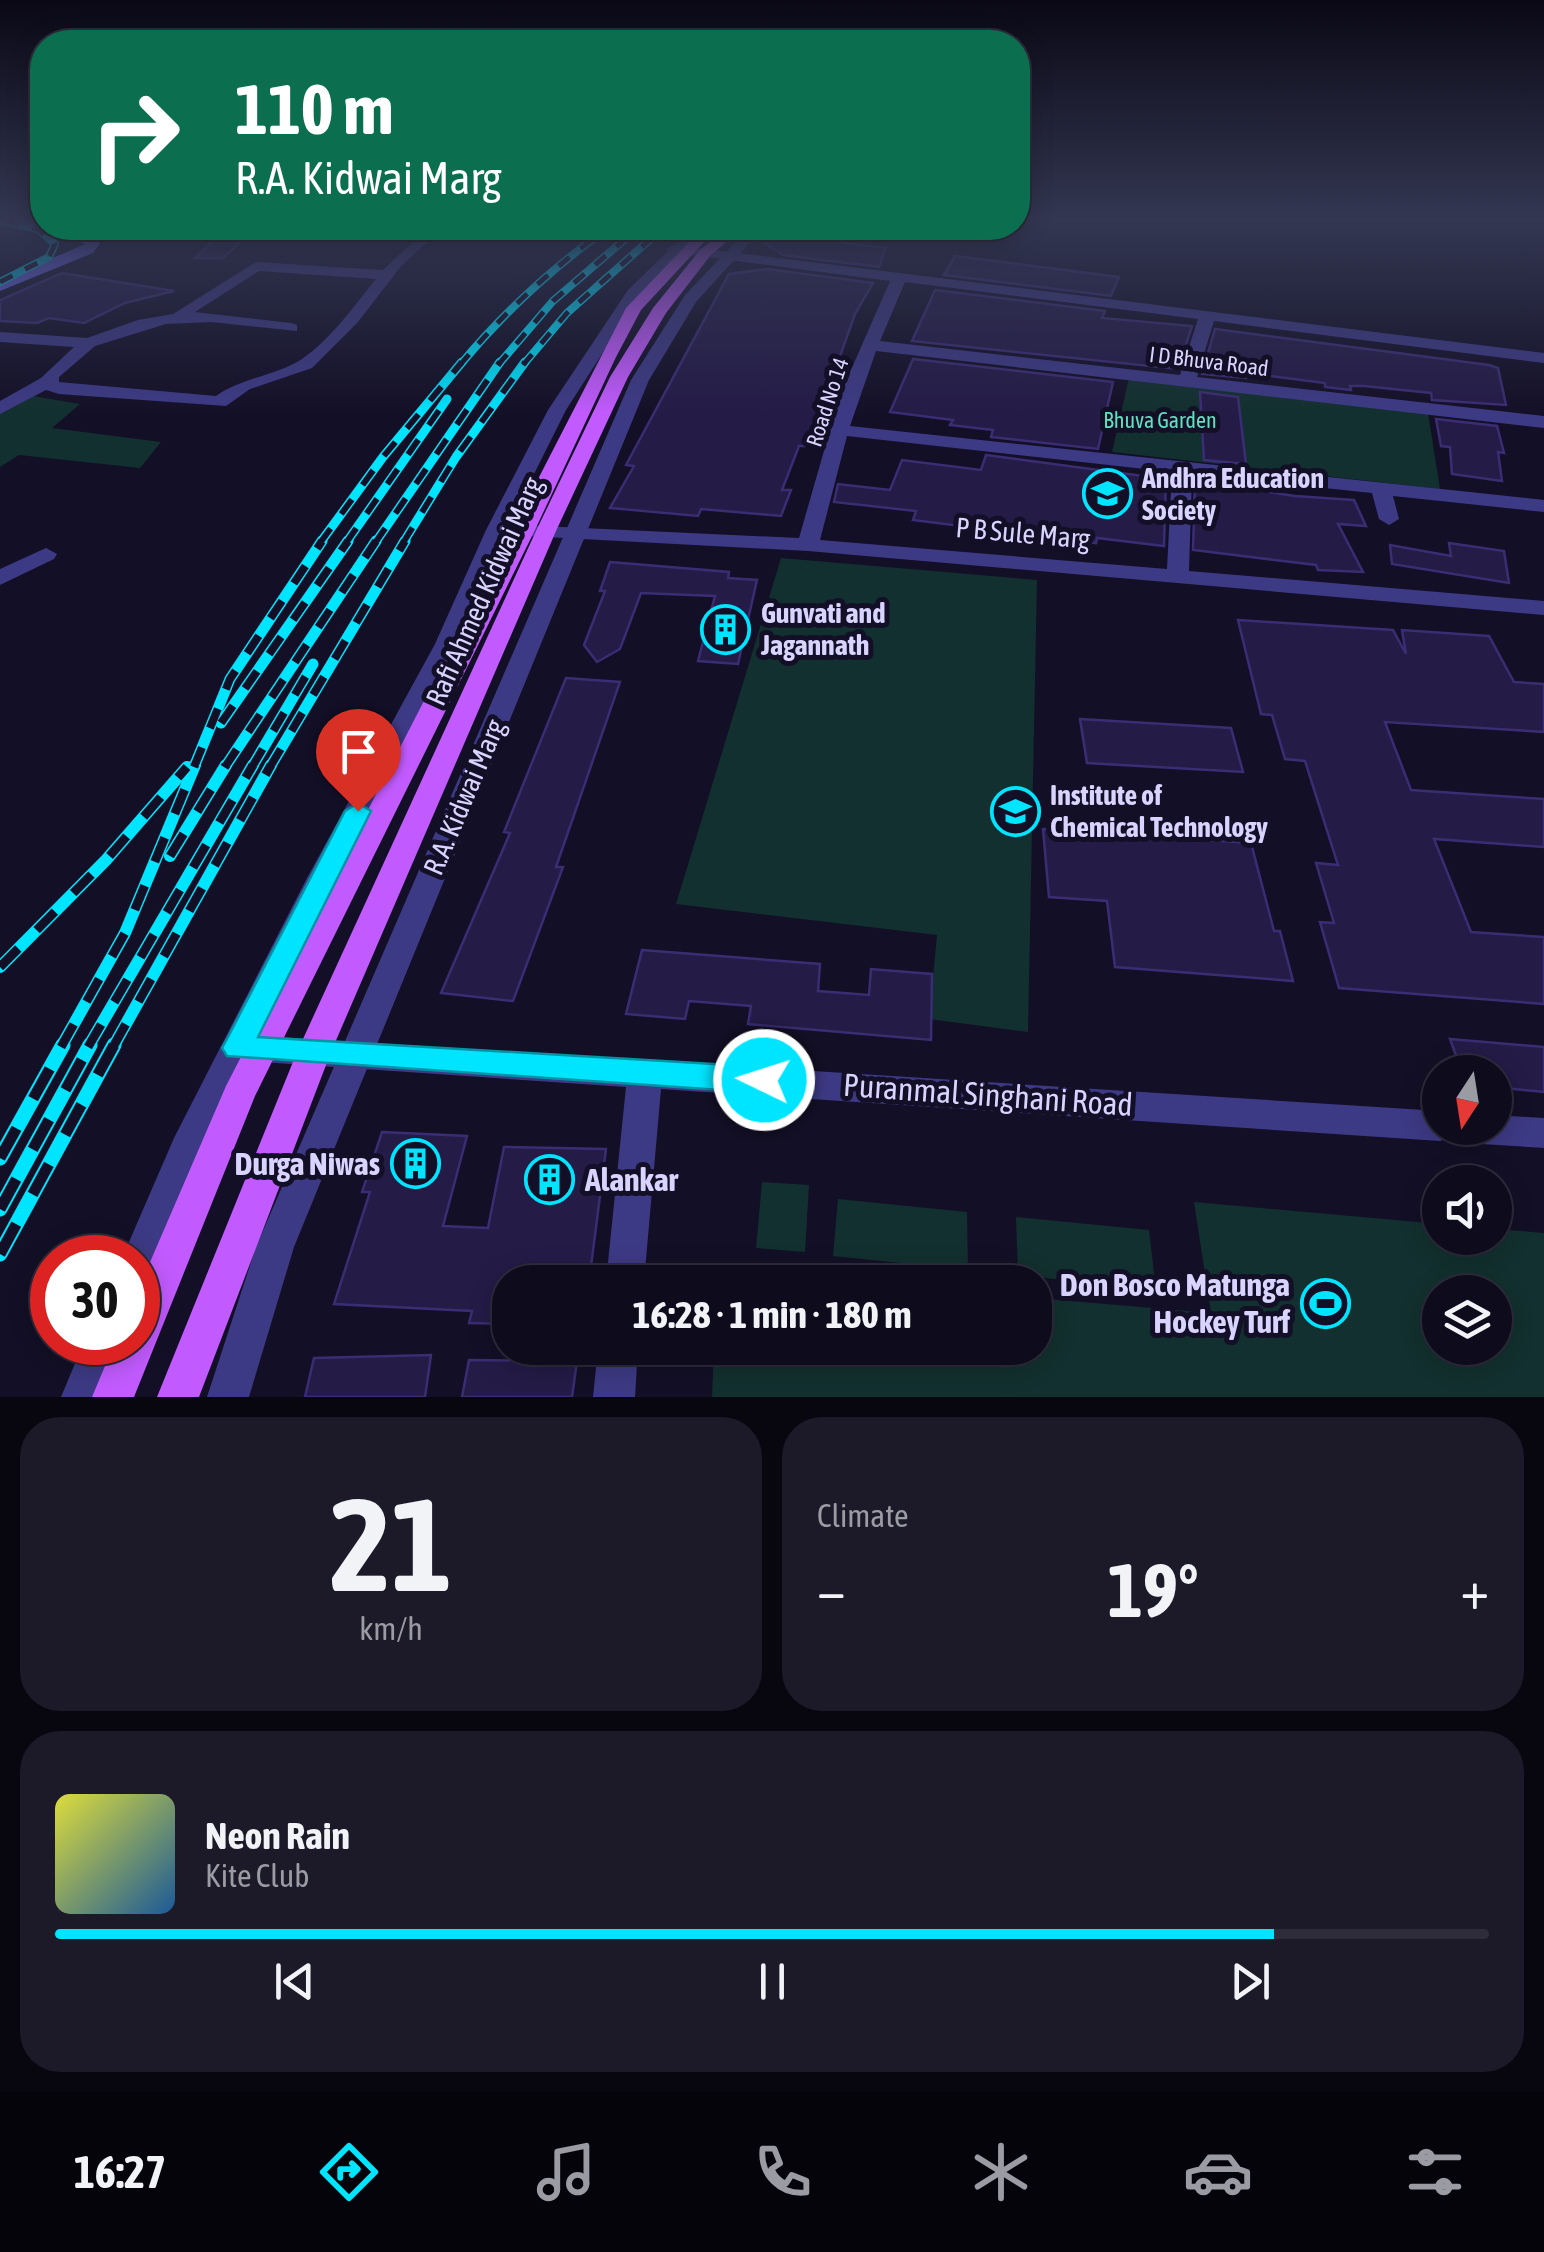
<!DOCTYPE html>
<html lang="en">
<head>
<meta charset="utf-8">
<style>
  body { margin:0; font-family:"Asap Condensed",sans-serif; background:#1c1929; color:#f1f3f6; height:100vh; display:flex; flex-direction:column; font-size:38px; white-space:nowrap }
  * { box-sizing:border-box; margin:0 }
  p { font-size:32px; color:#9b9ba3 }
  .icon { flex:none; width:55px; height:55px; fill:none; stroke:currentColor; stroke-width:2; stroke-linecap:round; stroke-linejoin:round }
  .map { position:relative; height:1397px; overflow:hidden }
  .drawer { display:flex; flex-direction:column; gap:20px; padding:20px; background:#08060f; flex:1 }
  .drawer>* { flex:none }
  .top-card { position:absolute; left:30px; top:30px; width:1000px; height:210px; border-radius:40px; box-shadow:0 5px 25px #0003,0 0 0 2px #2e2b3b; background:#0b6e4f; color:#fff; overflow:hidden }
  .needle { width:65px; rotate:192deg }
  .controls { position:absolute; left:1422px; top:1055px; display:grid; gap:20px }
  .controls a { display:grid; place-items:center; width:90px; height:90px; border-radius:50%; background:#0e0b1c; box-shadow:0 5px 25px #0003,0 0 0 2px #2e2b3b; font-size:50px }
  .speed { position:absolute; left:30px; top:1235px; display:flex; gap:20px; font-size:50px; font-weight:700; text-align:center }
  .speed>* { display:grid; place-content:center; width:130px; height:130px; border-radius:50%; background:#0e0b1c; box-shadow:0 5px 25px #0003,0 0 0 2px #2e2b3b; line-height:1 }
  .speed .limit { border:15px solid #d22; background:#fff; color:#111 }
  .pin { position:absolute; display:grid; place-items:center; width:85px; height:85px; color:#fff; margin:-102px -42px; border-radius:50% 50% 50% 0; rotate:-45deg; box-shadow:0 0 10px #0007 }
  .pin .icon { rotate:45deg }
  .me { position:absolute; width:110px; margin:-55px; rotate:274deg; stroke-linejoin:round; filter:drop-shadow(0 0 8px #0008) }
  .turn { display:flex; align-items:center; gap:35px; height:210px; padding:0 40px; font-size:45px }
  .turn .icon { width:130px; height:130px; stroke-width:2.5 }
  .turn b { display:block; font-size:70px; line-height:85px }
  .big { font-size:75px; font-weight:700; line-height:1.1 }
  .drawer .tile { flex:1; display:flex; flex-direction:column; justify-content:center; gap:15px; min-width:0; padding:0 35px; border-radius:40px; background:#1c1929 }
  .drawer .dial { align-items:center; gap:0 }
  .dial b { font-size:130px; line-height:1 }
  .song { display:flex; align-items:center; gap:30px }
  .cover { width:120px; height:120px; border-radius:15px; background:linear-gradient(135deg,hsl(60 70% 55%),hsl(210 70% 35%)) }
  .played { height:10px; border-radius:5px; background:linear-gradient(90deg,#00e5ff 85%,#2e2b3b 85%) }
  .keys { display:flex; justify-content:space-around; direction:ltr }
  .heat { display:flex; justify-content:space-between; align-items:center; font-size:55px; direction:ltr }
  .drawer .tiles { flex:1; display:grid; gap:20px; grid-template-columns:1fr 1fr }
  .tile:last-child { grid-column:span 2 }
  .trip { position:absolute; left:492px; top:1265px; width:560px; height:100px; border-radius:40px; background:#0e0b1c; box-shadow:0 5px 25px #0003,0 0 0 2px #2e2b3b; font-weight:700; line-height:100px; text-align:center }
  .tab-bar { display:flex; height:160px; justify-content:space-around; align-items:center; background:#06040b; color:#9b9ba3 }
  .tab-bar .icon { width:70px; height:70px }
  .tab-bar .current { color:#00e5ff }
  .tab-bar b { font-size:45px; color:#f1f3f6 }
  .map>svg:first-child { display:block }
  .green { fill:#12302f; fill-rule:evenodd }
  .building { fill:#241b47; stroke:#3b2d73; stroke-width:2.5 }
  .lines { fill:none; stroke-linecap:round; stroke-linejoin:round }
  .minor { fill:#3d3a85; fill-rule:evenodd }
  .tertiary { fill:#3d3a85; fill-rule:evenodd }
  .secondary { fill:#6f6bff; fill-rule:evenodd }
  .primary { fill:#c25bff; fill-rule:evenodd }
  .rail-far4-casing { stroke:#00e5ff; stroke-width:8 }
  .rail-far3-casing { stroke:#00e5ff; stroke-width:9 }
  .rail-far2-casing { stroke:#00e5ff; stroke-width:11 }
  .rail-far1-casing { stroke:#00e5ff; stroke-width:12 }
  .rail-casing { stroke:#00e5ff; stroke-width:15 }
  .rail-far4 { stroke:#130f26; stroke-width:5; stroke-dasharray:14; stroke-linecap:butt }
  .rail-far3 { stroke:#130f26; stroke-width:6; stroke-dasharray:18; stroke-linecap:butt }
  .rail-far2 { stroke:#130f26; stroke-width:8; stroke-dasharray:21; stroke-linecap:butt }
  .rail-far1 { stroke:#130f26; stroke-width:9; stroke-dasharray:26; stroke-linecap:butt }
  .rail { stroke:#130f26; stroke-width:11; stroke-dasharray:34; stroke-linecap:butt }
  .route { fill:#00e5ff; stroke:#0095a6; stroke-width:2.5 }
  .labels { text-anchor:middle; stroke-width:10; stroke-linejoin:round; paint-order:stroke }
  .far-street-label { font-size:22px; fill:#d9d4ff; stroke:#130f26 }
  .far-park-label { font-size:22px; fill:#5fe0c0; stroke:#130f26 }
  .poi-label { font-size:28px; font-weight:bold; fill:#d9d4ff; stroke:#130f26; text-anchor:start }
  .street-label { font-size:28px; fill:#d9d4ff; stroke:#130f26 }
  .near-street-label { font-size:32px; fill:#d9d4ff; stroke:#130f26 }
  .near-poi-label { font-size:32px; font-weight:bold; fill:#d9d4ff; stroke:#130f26; text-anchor:end }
</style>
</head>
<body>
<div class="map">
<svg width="1544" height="1397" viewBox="0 0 1544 1397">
  <rect width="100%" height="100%" fill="#130f26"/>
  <g class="green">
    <path d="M1129,378L1428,413L1440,489L1112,452Z"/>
    <path d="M21,394L80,404L52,428L161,442L140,468L19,455L0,467V407Z"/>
    <path d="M781,558L1037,580L1028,1032L929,1019L937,935L676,904Z"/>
    <path d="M762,1182L809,1185L805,1252L756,1248Z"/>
    <path d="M838,1199L967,1212L968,1270L833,1256Z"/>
    <path d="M1194,1202L1440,1224V1238H1495V1229L1544,1233V1397H712L714,1348H1035V1298L1211,1313ZM1440,1292H1495V1348H1440Z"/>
    <path d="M1016,1217L1149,1230L1156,1290L1018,1275Z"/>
  </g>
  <g class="building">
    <path d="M776,228H808L845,243L886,248L879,267L783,255L761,241Z"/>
    <path d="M225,229L253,230L223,258H195Z"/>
    <path d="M955,256L1119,277L1111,296L944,275Z"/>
    <path d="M767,269L873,283L855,314L818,418L805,446H799L782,490H791L781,516L701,509L698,516L610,508L634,466L626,465L729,274Z"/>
    <path d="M62,273L174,291L125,303L84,323L49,318L37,323L0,321V300Z"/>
    <path d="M935,290L1105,311L1102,318L1192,326L1178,369L912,341Z"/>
    <path d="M1215,329L1489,365L1498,368L1506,405L1432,400L1431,393L1364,386H1350L1351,390L1325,387V383L1246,373V378L1202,374Z"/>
    <path d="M913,359L1113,382L1098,449L991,437L993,430L950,425L953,420L890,412Z"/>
    <path d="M1200,392L1238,397L1246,464L1204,460Z"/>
    <path d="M1436,419L1497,426L1504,453L1498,452L1502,481L1452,474L1450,447L1441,446Z"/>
    <path d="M986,455L1166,479L1164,546L1097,538L1096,543L913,520L916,511L834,502L838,484L890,490L902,460L981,470Z"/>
    <path d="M1205,479L1248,484L1249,489L1295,496L1354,500L1366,526L1338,524L1363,572L1318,570L1316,565L1193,550L1195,483L1206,484Z"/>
    <path d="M1449,543L1504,551L1509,583L1392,564L1390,545L1451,556Z"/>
    <path d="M610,562L729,572L728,578L757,580L738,664L698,661L715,596L641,593L620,649L597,662L584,645L605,591H600Z"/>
    <path d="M1238,620L1393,630L1406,654L1402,630L1489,636L1514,682L1544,684V732L1385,722L1411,790L1544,799V847L1434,839L1471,932L1544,937V1004L1339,988L1320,922L1334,923L1316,863L1338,865L1305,761L1285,759L1272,715L1261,714Z"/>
    <path d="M566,678L620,682L556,867H563L513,1001L441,993L510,833L504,832Z"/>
    <path d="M1080,719L1231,728L1243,772L1087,763Z"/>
    <path d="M1043,829L1251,843L1274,931H1280L1293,981L1115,967L1107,901L1049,897Z"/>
    <path d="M642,950L820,964L818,991L869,995L871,969L932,974L931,1040L748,1024L751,1006L689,1001L685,1019L626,1014Z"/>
    <path d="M1450,1039L1544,1047V1092L1495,1087V1072H1462Z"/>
    <path d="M382,1132L467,1136L443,1226L488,1228L504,1147L606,1149L589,1282H510V1324L469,1323L472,1311L334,1304L370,1192H362Z"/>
    <path d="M431,1355L425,1397H305L314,1358Z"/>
    <path d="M469,1360L577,1361L572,1397H462Z"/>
  </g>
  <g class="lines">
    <g class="minor">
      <path d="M428,228H443L401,266L358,322L312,368L250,389L226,406L59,394L46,390L0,414V401L41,378L74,347L0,342V332L87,338L138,320L173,314L256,262L383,270ZM259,271L376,279C354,306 331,339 302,359C278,375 244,377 216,396L59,382V377L95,346L166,324L211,322L297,331V325L291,323L195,312Z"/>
      <path d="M673,245L1544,353V363L1214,321L1197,377L1544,416V428L876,351L850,426L1544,500V512L1393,496L1399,519L1389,525L1379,519L1372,493L1192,474L1189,571L1544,601V615L808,551L489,534L486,530L496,524L799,538L840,395L890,281L668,252L666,249ZM905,282L1198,319L1180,375L880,341ZM847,436L1172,472L1167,569L820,540Z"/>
      <path d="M46,548L57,554L54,559L0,585V569Z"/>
      <path d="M248,1035L1440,1111V1128H1495V1115L1544,1118V1148L1465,1143L1452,1137L1440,1141L661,1089L644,1282H606L626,1087L248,1061L236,1057L231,1048L236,1039Z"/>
      <path d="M598,1348H638L635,1397H593Z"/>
    </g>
    <g class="tertiary">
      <path d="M692,228H706L639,296L566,410L506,530L459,644L337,878L205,1150L152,1279L138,1284V1258H122L174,1138L307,878L435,644L486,530L548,410L628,290Z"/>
      <path d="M749,228H763L696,302L649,380L294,1247L249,1397H207L256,1247L631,380L685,295Z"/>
      <path d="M84,1342H125L103,1397H61Z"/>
    </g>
    <path class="secondary" d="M47,228L89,232L100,243L93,253L0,291V281L85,244Z"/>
    <g class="primary">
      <path d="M728,228H743L710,256L666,313L628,377L556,531L331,1052L199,1397H157L297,1052L536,531L610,377L653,308L700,250Z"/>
      <path d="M693,238L705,241L641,310L616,357L535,530L255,1096L134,1397H92L115,1342H138V1290L226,1086L626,308Z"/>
    </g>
    <defs>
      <g id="rail-far4">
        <path d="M0,282L49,257L55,244L38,229L4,221"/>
        <path d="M460,365C504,312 552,268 608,228"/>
        <path d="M498,365L553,301L638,228"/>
        <path d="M523,365L567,313L663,228"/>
      </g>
      <g id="rail-far3">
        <path d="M320,543L383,457L462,362"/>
        <path d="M346,543L447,399"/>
        <path d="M375,543L500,362"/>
        <path d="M403,543L456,457L525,362"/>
      </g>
      <g id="rail-far2">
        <path d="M221,723L348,541"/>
        <path d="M194,767L230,679L322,541"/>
        <path d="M225,767L376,541"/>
        <path d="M252,767L313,664"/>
        <path d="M270,767L405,541"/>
      </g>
      <g id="rail-far1">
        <path d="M170,856L226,765"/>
        <path d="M0,967L106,860L187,767"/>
        <path d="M61,1047L125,933L195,765"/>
        <path d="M88,1047L253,765"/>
        <path d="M113,1047L271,765"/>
      </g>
      <g id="rail">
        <path d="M0,1158L63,1045"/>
        <path d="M0,1209L90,1045"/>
        <path d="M0,1254L114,1045"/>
      </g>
    </defs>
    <use href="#rail-far4" class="rail-far4-casing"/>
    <use href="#rail-far3" class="rail-far3-casing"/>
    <use href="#rail-far2" class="rail-far2-casing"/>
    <use href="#rail-far1" class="rail-far1-casing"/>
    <use href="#rail" class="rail-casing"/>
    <use href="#rail-far4" class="rail-far4"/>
    <use href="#rail-far3" class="rail-far3"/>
    <use href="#rail-far2" class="rail-far2"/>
    <use href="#rail-far1" class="rail-far1"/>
    <use href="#rail" class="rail"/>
  </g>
  <linearGradient id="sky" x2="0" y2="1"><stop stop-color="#0a0815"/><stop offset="0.53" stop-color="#333752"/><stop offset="1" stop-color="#333752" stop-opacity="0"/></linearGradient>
  <rect width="1544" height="416" fill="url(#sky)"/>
  <path class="route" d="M358,803L371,811L258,1037L764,1067L775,1071L780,1080L775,1089L764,1093L227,1056L222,1048L227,1039L345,811Z"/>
  <defs>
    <symbol id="university-ring" viewBox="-11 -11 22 22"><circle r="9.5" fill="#130f26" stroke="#00e5ff" stroke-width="1.5"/><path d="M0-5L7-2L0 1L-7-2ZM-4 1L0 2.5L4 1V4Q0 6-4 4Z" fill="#00e5ff"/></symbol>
    <symbol id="building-ring" viewBox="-11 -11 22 22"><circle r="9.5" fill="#130f26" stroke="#00e5ff" stroke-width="1.5"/><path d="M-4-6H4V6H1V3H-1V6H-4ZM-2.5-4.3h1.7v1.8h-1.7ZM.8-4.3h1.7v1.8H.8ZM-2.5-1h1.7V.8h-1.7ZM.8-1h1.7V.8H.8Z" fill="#00e5ff"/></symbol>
    <symbol id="stadium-ring" viewBox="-11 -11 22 22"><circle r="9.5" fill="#130f26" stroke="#00e5ff" stroke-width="1.5"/><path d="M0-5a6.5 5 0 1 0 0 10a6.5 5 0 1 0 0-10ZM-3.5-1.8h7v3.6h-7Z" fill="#00e5ff"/></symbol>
  </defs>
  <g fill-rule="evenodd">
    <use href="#university-ring" x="1080" y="466" width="55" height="55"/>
    <use href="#building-ring" x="698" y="602" width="55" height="55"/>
    <use href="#university-ring" x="988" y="784" width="55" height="55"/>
    <use href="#building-ring" x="388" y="1136" width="55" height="55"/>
    <use href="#building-ring" x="522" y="1152" width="55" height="55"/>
    <use href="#stadium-ring" x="1298" y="1276" width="55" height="55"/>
  </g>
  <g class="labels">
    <g class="far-street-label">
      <text transform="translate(1209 361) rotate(7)" y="8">I D Bhuva Road</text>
      <text transform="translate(827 402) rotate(-72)" y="8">Road No 14</text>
    </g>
    <g class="far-park-label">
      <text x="1160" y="428">Bhuva Garden</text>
    </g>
    <g class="poi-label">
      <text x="1142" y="488">Andhra Education<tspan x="1142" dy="32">Society</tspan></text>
      <text x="761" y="623">Gunvati and<tspan x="761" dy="32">Jagannath</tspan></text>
      <text x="1050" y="805">Institute of<tspan x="1050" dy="32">Chemical Technology</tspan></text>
    </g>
    <g class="street-label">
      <text transform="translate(1023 533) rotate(5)" y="10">P B Sule Marg</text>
      <text transform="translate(484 591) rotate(-66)" y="10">Rafi Ahmed Kidwai Marg</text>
      <text transform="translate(464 797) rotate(-67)" y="10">R.A. Kidwai Marg</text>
    </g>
    <g class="near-street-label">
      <text transform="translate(988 1095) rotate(4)" y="11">Puranmal Singhani Road</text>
    </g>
    <g class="near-poi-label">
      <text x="380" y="1175">Durga Niwas</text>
      <text x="585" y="1191" text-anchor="start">Alankar</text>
      <text x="1290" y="1296">Don Bosco Matunga<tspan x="1290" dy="37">Hockey Turf</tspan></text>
    </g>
  </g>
</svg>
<div class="controls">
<a><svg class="needle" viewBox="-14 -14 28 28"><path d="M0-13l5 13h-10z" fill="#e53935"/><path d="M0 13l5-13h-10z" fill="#9b9ba3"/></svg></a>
<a><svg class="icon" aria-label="sound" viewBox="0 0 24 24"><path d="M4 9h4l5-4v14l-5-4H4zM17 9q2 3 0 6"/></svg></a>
<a><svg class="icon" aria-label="layers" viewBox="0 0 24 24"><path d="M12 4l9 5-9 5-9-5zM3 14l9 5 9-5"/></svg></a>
</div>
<div class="speed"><div class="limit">30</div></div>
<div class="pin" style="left:358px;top:811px;background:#d93025"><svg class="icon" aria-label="arrive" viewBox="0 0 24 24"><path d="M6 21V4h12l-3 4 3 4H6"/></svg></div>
<svg class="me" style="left:764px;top:1080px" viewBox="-20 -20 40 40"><circle r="17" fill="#00e5ff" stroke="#fff" stroke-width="3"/><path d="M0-11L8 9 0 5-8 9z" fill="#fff"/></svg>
<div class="trip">16:28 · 1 min · 180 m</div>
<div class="top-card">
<div class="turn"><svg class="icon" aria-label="right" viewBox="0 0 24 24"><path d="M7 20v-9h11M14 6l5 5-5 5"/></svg><div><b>110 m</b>R.A. Kidwai Marg</div></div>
</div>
</div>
<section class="drawer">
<div class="tiles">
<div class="tile dial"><b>21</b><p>km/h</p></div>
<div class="tile"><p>Climate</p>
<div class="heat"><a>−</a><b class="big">19°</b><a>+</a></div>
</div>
<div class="tile">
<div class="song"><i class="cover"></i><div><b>Neon Rain</b><p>Kite Club</p></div></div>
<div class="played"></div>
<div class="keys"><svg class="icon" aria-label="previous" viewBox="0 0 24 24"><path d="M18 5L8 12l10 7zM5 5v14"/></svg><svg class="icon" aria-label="pause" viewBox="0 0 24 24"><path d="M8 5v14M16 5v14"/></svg><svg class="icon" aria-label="next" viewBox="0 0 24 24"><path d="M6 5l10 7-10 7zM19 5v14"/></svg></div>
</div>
</div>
</section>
<nav class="tab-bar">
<b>16:27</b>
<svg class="icon current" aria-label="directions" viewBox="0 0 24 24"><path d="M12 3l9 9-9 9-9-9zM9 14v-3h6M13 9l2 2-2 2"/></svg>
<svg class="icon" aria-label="music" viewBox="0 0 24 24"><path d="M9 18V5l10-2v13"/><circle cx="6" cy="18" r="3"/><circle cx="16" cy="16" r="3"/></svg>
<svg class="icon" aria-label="phone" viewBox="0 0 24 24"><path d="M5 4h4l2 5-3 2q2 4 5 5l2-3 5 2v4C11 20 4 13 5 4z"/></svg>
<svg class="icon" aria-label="climate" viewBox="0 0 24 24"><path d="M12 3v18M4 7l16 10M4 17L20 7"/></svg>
<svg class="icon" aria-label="car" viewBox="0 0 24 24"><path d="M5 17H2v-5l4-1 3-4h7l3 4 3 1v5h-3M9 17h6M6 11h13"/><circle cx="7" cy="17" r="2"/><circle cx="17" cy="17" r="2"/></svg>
<svg class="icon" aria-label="filters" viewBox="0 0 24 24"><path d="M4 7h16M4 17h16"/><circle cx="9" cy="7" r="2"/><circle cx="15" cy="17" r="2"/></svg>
</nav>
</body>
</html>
